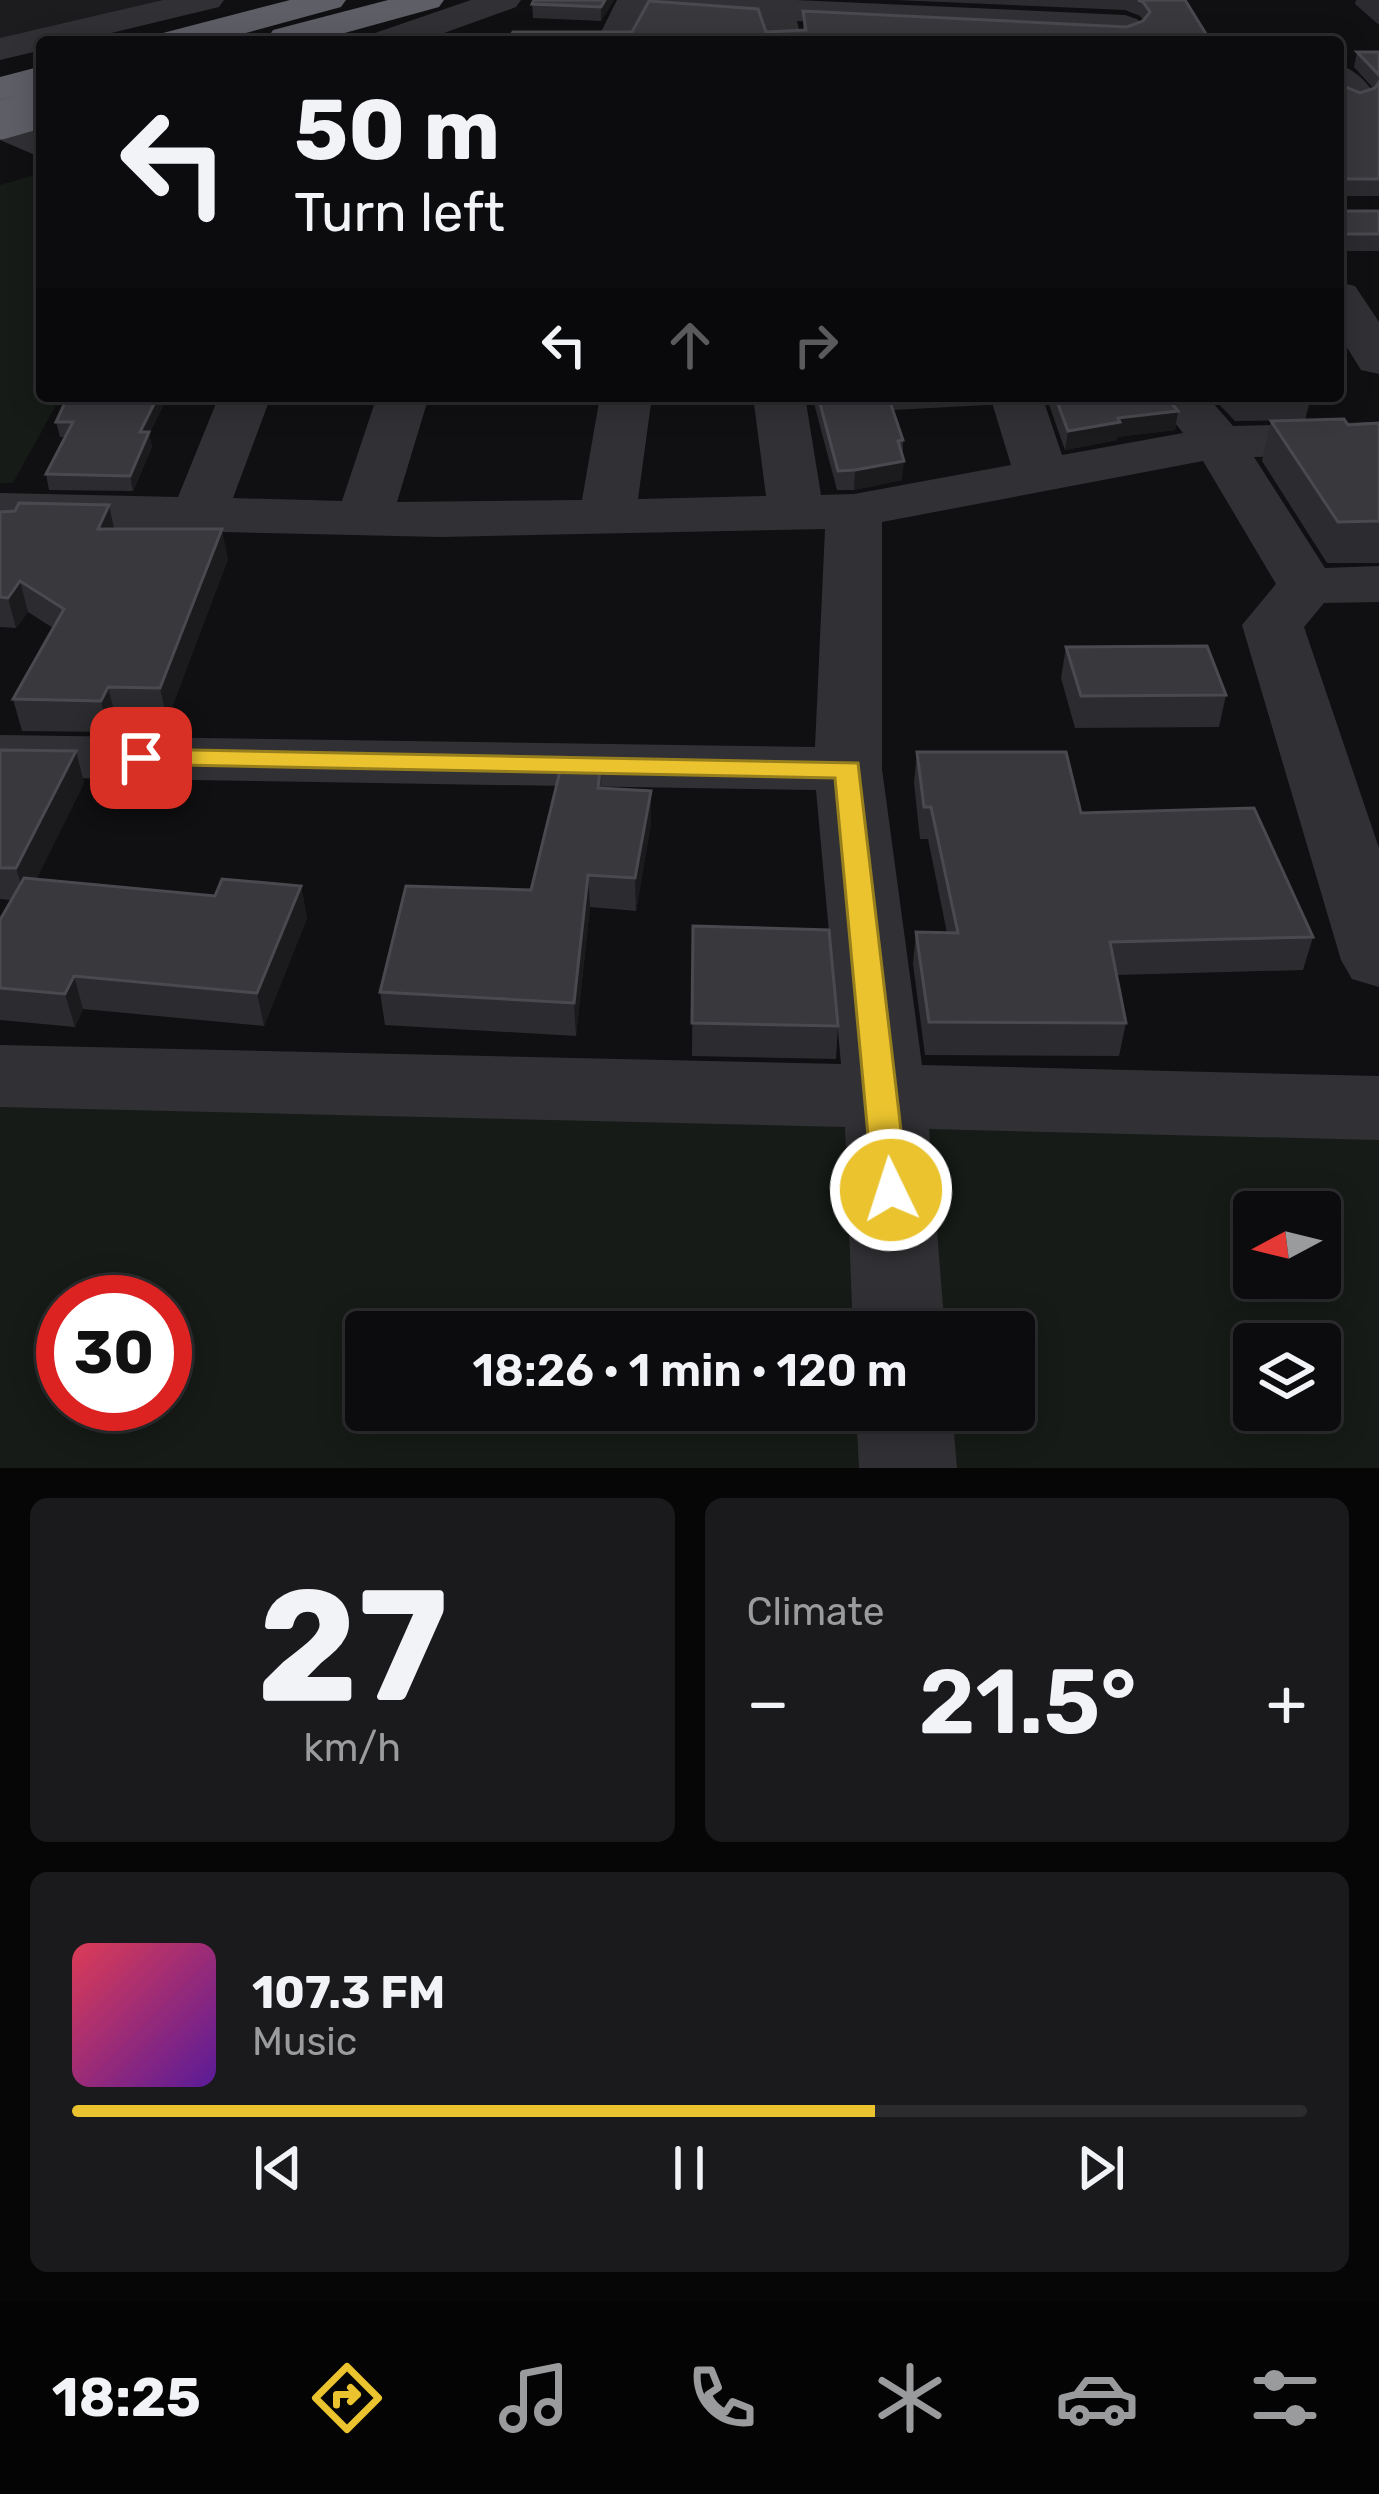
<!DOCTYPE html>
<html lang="en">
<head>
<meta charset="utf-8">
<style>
  body { margin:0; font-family:Rubik,sans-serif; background:#1a191b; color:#f1f3f6; height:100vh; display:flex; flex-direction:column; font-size:45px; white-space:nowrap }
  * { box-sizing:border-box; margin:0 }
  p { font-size:39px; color:#9a9b9d }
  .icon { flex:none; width:66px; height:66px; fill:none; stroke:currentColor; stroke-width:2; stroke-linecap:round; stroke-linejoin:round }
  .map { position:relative; height:1468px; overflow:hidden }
  .panel { display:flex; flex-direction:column; gap:30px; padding:30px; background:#070607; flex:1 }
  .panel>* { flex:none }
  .hud { position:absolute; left:36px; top:36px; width:1308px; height:366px; border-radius:12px; box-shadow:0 6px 30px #0003,0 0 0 3px #2c2b2e; background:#0c0b0d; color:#f1f3f6; overflow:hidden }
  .needle { width:78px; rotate:263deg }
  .fabs { position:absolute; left:1233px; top:1191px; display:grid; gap:24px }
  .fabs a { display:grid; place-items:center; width:108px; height:108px; border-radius:12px; background:#0c0b0d; box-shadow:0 6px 30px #0003,0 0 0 3px #2c2b2e; font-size:60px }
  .speed { position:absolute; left:36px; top:1275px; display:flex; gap:24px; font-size:60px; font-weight:700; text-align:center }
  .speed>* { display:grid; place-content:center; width:156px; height:156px; border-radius:50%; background:#0c0b0d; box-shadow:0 6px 30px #0003,0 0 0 3px #2c2b2e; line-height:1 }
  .speed .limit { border:18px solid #d22; background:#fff; color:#111 }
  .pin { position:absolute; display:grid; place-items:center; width:102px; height:102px; color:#fff; margin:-51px; border-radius:24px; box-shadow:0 6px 18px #0006 }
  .me { position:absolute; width:132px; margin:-66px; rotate:356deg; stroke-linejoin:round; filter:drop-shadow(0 0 9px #0008) }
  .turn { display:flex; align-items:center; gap:42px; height:252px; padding:0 60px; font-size:54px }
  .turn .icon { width:156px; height:156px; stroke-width:2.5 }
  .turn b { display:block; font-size:84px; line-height:102px }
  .lanes { display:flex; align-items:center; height:114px; padding:0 60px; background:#0003; justify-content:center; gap:60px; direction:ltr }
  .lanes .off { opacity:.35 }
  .big { font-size:90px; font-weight:600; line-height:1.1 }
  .panel .card { flex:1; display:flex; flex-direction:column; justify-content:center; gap:18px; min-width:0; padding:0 42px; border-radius:18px; background:#1a191b }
  .panel .dial { align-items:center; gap:0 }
  .dial b { font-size:156px; line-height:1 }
  .song { display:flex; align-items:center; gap:36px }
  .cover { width:144px; height:144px; border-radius:18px; background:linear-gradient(135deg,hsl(350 70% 55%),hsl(270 70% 35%)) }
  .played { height:12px; border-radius:6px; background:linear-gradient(90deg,#eac32e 65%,#2c2b2e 65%) }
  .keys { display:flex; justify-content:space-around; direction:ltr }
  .heat { display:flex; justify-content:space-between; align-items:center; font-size:66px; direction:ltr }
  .panel .tiles { flex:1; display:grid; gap:30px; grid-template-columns:1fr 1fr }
  .card:last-child { grid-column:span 2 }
  .trip { position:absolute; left:345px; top:1311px; width:690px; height:120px; border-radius:12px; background:#0c0b0d; box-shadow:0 6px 30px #0003,0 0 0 3px #2c2b2e; font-weight:600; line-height:120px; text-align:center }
  .menu { display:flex; height:192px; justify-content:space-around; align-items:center; background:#050405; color:#9a9b9d }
  .menu .icon { width:84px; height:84px }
  .menu .active { color:#eac32e }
  .menu b { font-size:54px; color:#f1f3f6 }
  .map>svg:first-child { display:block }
  .built { fill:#1c1b1e }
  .green { fill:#161b17; fill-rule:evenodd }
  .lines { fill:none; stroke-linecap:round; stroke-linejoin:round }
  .minor { fill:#313135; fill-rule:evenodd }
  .highway { fill:#5d5e66; fill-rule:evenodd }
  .highway-bridge { stroke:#5d5e66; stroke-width:39 }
  .wall { fill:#2c2b2f }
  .shaded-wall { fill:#1b1a1d }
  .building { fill:#38383d; stroke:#49494f; stroke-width:3 }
  .route { fill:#eac32e; stroke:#987f1e; stroke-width:3 }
</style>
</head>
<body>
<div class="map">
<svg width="1379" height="1468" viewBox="0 0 1379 1468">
  <rect width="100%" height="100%" fill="#100f11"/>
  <path class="built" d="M0,0H163L0,41Z"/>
  <g class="green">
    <path d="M42,173V396H61L13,483H0V185Z"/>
    <path d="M0,1076L1379,1108V1468H0ZM1254,1212H1320V1278H1254ZM63,1302H165V1404H63ZM366,1332H1014V1410H366ZM1254,1344H1320V1410H1254Z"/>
  </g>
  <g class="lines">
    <g class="minor">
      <path d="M163,0H224L219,7L74,42H42V50L0,60V38Z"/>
      <path d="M471,0H521L516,7L419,42H367L372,34Z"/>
      <path d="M617,0H796L1125,15L1137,19L1143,26L1137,33L1125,37L797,21L802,42H766L762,19L646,11L632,42H596Z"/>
      <path d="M1338,65C1354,69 1364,79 1374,93L1368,101L1355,104L1338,97Z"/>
      <path d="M0,112L42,130V158L0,140Z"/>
      <path d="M1338,282L1355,286L1379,322V374L1361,370L1338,333Z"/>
      <path d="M219,396H271L233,498L342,501L377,396H429L397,502L582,500L600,396H652L638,499L766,496L753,396H805L821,495L854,494L1011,465L990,396H1042L1062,455L1183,433L1154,396H1207L1233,426L1379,422V454L1254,457L1325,568L1379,566V602L1324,603L1304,627L1379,848V987L1352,979L1341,960L1242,625L1276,584L1203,461L882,522V769L922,1065L1379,1076V1140L929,1129L945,1332H853L845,1127L0,1107V1045L841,1064L816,790L0,777V735L815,747L825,529L441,537L0,527V493L178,497Z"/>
      <path d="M856,1410H952L957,1468H859Z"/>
    </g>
    <g class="highway">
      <path d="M290,0H346L341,7L213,42H154L159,34Z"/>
      <path d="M388,0H444L439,7L312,42H271L268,38L273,30Z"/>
      <path d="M42,66V89L0,100V77Z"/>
    </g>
    <path class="highway-bridge" d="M0,120L42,108"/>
  </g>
  <g class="wall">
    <path d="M534,0H614L601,21L533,18L532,4Z"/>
    <path d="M895,0H1185L1211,42L766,32L803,30V11L1127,27L1143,20L1140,16L1125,10Z"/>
    <path d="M1356,0H1379V25L1355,4Z"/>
    <path d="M1357,52H1379V196H1339V211H1379V251H1338V84L1360,93L1374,89L1354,67Z"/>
    <path d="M68,396H168L149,434L152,447L133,491L49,490L46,474L65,437H60L56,422Z"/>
    <path d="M812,396H989L988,405L893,410L903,440L902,480L854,490H837Z"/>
    <path d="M1046,396H1166L1178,411L1175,430L1117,437V440L1065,450Z"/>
    <path d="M1211,396H1306L1310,401L1305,420L1235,421Z"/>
    <path d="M1271,421L1348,425L1379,423V563H1327L1262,461Z"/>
    <path d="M109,505L114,529L228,559L167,720L116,718L109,732L22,731L13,699L53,628L28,612L16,628L0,627V512Z"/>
    <path d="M1066,647L1226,695L1219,727L1075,728L1061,678Z"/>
    <path d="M0,750L76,751L84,783L36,879L215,896L301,886L307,918L264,1026L83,1009L75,1027L0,1020V920L11,900L0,899Z"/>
    <path d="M917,752L1081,813L1313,937L1303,970L1117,975L1126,1023L1119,1056L925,1055L913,964L916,932L947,933L928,839H920L914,783Z"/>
    <path d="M601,759L602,788L651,823L636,911L590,907L576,1036L385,1025L380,992L531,890Z"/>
    <path d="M693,926L838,1026L836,1059L692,1056Z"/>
  </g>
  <g class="shaded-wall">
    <path d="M605,0H614L601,21V7Z"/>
    <path d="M158,396H168L149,434L152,447L133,491L130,476L140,432Z"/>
    <path d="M1178,411L1175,430L1117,437V440L1065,450L1068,431L1118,418Z"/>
    <path d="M904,461L902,480L854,490L855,470Z"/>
    <path d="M109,505L115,534L98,529Z"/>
    <path d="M222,529L228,559L167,720L160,688Z"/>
    <path d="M20,581L28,612L16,628L8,598Z"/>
    <path d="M108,687L116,718L109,732L101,701Z"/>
    <path d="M76,751L84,783L26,901L16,868Z"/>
    <path d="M651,791V823L636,911L635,878Z"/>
    <path d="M588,875L590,907L576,1036L574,1003Z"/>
    <path d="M301,886L307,918L264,1026L257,993Z"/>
    <path d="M74,976L83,1009L75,1027L65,994Z"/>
  </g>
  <g class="building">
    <path d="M534,0H605L601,7L532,4Z"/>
    <path d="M1138,0H1185L1211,42H506L513,32H632L649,1L758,9L766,32L806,30L803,11L1127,27L1143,21L1150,12L1143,2Z"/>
    <path d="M1357,52H1379V75Z"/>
    <path d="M1379,82V179H1339V211H1379V234H1338V84L1360,93L1375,88Z"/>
    <path d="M68,396H158L140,432H149L130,476L46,474L73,422H56Z"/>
    <path d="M818,396H888L903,440L898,441L904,461L855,470L838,471Z"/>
    <path d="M1055,396H1166L1178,411L1118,418L1120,422L1068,431Z"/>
    <path d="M1232,396H1306L1310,401L1239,403Z"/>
    <path d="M1344,419L1348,425L1379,423V521L1338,522L1271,421Z"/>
    <path d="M19,503L109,505L98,529H222L160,688L108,687L101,701L13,699L64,609L20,581L8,598L0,597V512L15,511Z"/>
    <path d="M1207,646L1226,695L1081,696L1066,647Z"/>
    <path d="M0,750L76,751L16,868H0Z"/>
    <path d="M917,752H1066L1081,813L1254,808L1313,937L1110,942L1126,1023L929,1022L916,932L958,933L931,807H924Z"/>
    <path d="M563,759H601L598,788L651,791L635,878L588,875L574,1003L380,992L406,886L531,890Z"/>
    <path d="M24,878L215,896L222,879L301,886L257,993L74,976L65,994L0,988V920Z"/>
    <path d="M693,926L829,930L838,1026L692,1023Z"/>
  </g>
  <path class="route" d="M141,749L858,763L908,1190L903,1200L891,1204L878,1200L873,1190L835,778L131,764L127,758Z"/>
</svg>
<div class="fabs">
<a><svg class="needle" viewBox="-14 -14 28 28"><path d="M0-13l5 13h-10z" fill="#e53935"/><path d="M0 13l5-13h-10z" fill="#9a9b9d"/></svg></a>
<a><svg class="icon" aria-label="layers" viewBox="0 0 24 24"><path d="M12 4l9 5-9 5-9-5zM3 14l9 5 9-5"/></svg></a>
</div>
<div class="speed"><div class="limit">30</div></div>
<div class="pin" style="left:141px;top:758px;background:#d93025"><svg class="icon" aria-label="arrive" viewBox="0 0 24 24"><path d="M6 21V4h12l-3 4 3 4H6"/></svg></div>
<svg class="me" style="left:891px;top:1190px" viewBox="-20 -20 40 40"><circle r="17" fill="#eac32e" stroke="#fff" stroke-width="3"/><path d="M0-11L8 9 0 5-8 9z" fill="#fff"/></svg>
<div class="trip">18:26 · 1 min · 120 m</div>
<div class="hud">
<div class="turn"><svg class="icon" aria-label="left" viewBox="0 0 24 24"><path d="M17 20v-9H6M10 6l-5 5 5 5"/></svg><div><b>50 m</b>Turn left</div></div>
<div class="lanes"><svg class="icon" aria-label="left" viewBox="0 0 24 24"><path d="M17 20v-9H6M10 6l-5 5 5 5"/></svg><svg class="icon off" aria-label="ahead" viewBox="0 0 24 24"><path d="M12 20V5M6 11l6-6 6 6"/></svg><svg class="icon off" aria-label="right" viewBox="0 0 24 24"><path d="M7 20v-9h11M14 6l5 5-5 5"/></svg></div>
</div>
</div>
<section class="panel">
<div class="tiles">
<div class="card dial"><b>27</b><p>km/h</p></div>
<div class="card"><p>Climate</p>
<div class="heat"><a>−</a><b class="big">21.5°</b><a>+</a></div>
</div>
<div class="card">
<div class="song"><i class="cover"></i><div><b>107.3 FM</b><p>Music</p></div></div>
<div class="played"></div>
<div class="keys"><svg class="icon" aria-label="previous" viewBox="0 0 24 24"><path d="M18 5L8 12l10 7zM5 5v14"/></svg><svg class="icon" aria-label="pause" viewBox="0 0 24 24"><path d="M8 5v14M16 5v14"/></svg><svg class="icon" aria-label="next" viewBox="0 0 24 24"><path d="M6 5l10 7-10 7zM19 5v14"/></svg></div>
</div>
</div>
</section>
<nav class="menu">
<b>18:25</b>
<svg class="icon active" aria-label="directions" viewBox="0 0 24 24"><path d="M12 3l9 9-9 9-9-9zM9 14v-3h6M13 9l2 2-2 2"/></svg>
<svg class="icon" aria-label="music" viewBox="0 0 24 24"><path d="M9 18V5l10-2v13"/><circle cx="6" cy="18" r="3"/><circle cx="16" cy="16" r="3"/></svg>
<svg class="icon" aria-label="phone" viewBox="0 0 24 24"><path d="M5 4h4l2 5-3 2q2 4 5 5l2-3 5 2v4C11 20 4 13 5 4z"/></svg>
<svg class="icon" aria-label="climate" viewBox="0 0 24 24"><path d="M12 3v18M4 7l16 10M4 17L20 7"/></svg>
<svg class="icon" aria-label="car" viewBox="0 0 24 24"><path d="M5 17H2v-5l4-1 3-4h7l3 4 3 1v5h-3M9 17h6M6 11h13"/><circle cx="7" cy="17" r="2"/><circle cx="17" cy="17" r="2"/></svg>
<svg class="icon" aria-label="filters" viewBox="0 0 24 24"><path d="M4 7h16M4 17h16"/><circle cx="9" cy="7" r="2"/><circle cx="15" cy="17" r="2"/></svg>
</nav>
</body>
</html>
